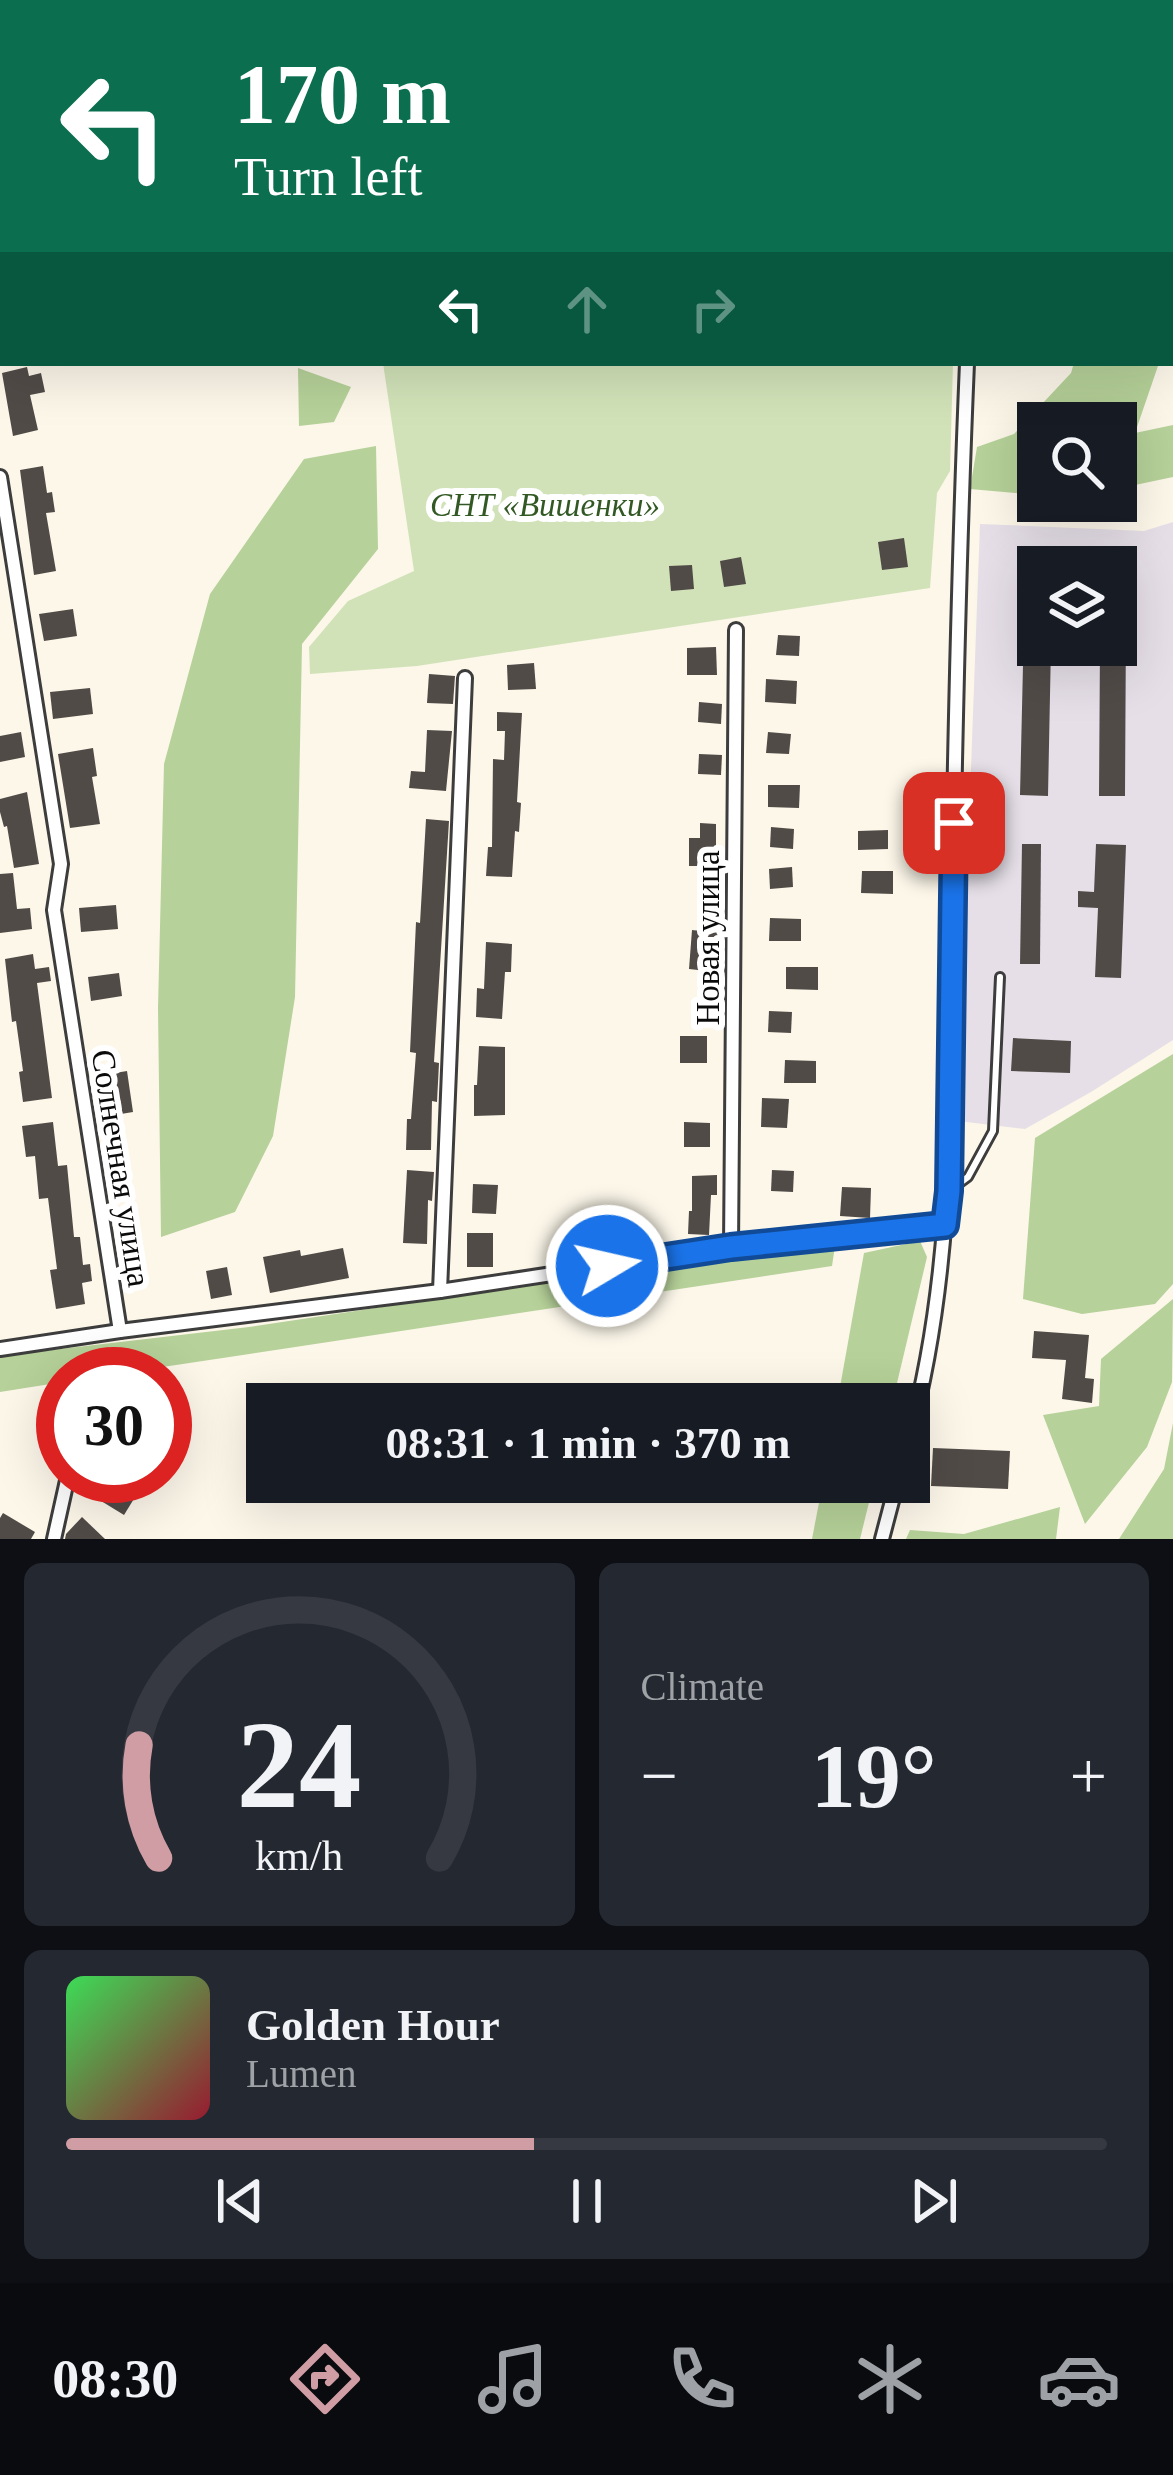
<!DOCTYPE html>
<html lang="en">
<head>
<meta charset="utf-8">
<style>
  body { margin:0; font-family:"Times New Roman",serif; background:#242831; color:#f1f3f6; height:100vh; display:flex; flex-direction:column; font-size:45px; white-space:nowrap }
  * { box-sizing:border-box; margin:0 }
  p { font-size:39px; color:#9ea1a6 }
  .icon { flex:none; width:66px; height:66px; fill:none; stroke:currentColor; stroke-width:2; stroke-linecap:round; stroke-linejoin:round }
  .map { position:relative; height:1539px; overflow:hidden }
  .details { display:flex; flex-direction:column; gap:24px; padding:24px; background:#0d0f14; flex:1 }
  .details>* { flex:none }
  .guide { position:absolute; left:0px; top:0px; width:1173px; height:366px; box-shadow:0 12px 48px #0002; background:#0b6e4f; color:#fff; overflow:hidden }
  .buttons { position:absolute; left:1017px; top:402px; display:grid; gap:24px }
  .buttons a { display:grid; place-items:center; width:120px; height:120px; border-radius:0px; background:#171b24; box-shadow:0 12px 48px #0002; font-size:60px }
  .speed { position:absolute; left:36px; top:1347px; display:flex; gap:24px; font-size:60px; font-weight:700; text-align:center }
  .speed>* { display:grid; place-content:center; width:156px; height:156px; border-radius:50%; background:#171b24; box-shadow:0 12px 48px #0002; line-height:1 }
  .speed .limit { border:18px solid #d22; background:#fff; color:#111 }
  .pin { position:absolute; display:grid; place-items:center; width:102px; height:102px; color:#fff; margin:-51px; border-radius:24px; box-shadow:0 6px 18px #0006 }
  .me { position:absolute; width:132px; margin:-66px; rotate:81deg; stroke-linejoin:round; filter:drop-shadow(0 0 9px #0008) }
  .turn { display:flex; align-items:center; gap:42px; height:252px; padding:0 36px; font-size:54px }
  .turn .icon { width:156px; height:156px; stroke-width:2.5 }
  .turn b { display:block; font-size:84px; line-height:102px }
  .lanes { display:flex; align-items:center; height:114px; padding:0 36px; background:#0003; justify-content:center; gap:60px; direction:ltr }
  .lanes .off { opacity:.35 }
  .big { font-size:90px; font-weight:700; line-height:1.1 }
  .details .tile { flex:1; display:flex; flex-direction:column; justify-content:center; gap:18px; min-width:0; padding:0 42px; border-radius:18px; background:#242831 }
  .details .dial { align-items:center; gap:0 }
  .dial svg { height:312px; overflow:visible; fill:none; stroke:#363941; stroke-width:7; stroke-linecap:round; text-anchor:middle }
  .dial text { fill:#f1f3f6; stroke:none }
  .song { display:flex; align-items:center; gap:36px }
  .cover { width:144px; height:144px; border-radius:18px; background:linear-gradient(135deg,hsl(130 70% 55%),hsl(350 70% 35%)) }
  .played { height:12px; border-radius:6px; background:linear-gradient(90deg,#d19da5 45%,#363941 45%) }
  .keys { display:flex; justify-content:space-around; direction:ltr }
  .heat { display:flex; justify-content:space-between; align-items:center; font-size:66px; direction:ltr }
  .details .tiles { flex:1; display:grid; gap:24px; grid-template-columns:1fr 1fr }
  .tile:last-child { grid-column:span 2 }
  .trip { position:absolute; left:246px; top:1383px; width:684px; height:120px; border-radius:0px; background:#171b24; box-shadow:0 12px 48px #0002; font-weight:700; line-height:120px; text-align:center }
  .tab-bar { display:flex; height:192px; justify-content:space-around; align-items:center; background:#090b0e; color:#9ea1a6 }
  .tab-bar .icon { width:84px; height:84px }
  .tab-bar .on { color:#d19da5 }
  .tab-bar b { font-size:54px; color:#f1f3f6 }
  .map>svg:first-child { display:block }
  .industrial { fill:#e6dfe8; fill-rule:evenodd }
  .green { fill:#d1e2b8 }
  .forest { fill:#b6d199 }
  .building { fill:#514b48 }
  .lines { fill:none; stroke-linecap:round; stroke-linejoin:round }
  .service-casing { stroke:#3d3d3d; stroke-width:12 }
  .minor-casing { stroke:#3d3d3d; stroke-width:18 }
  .service { stroke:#fff; stroke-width:6 }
  .minor { stroke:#fff; stroke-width:12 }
  .route-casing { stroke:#114b97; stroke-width:30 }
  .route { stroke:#1a73e8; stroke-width:21 }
  .labels { text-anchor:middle; stroke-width:12; stroke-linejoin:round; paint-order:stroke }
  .park-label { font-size:33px; font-style:italic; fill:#325923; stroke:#fff }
  .street-label { font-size:33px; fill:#0a0a0a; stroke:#fff }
</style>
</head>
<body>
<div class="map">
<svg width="1173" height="1539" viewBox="0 0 1173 1539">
  <rect width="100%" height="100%" fill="#fcf7e9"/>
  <path class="industrial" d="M1173,522V1040L1091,1092L1025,1129L958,1121L980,524L1144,531ZM1038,567H1116V645H1038Z"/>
  <g class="green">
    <path d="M328,0H961V3H329Z"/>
    <path d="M383,363H953L950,471L937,493L930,588L417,666L310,674L309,647L348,601L414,571Z"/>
  </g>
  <g class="forest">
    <path d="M1074,363H1159L1135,433L1173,425V477L1116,489V423H1038V495L970,489L977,447L1014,434L1071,373Z"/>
    <path d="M298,368L351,387L334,422L299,426Z"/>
    <path d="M376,446L378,549L302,644L295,997L273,1136L235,1212L161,1237L158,1008L164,764L210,594L304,459Z"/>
    <path d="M1173,1054V1284L1155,1304L1082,1314L1023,1299L1035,1138Z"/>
    <path d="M836,1239L832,1266L116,1374H63V1382L0,1392V1356L249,1327Z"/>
    <path d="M920,1241L927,1257L892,1404H837L864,1253Z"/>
    <path d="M1173,1299L1172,1382L1147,1447L1085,1524L1043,1415L1099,1406L1101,1359Z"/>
    <path d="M1173,1423V1539H1119L1164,1469Z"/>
    <path d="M823,1482H874L860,1539H812Z"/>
    <path d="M1060,1507L1056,1539H906L910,1530L964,1534Z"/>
  </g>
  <g class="building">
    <path d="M27,367L29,376L41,373L45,392L30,395L38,430L13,436L2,373Z"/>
    <path d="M43,466L47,493L52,492L55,512L46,513L56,571L34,575L20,470Z"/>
    <path d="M904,538L908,567L882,570L878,542Z"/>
    <path d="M741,557L746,584L724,587L720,561Z"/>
    <path d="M692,565L694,589L671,591L669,566Z"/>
    <path d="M73,609L77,636L44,641L39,614Z"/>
    <path d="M1116,620H1126L1125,796H1099L1100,645H1116Z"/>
    <path d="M1024,622L1038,623V645H1051L1048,796L1020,795Z"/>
    <path d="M778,635L800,636L799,656L776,655Z"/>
    <path d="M716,647L717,675H687V648Z"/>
    <path d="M534,663L536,689L508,690L507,665Z"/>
    <path d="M429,674L455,676L453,704L427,703Z"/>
    <path d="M766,679L797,681L796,704L765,702Z"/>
    <path d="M90,688L93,714L53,719L50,692Z"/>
    <path d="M699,702L722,704L721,724L698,722Z"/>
    <path d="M497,712L522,713L517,802L521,803L519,832L515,831L512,877L486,876L488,847H492L493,759L504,760L505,731H497Z"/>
    <path d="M427,730L452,731L446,791L409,788L411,771L425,772Z"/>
    <path d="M21,732L25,757L0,762V736Z"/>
    <path d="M768,732L791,734L789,754L766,753Z"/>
    <path d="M93,748L97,776L92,777L100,824L70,828L58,754Z"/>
    <path d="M699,754L722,755L721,775L698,774Z"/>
    <path d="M768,785H800L799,808L768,807Z"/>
    <path d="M27,792L39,864L14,868L7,826L4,827L0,812V799Z"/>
    <path d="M426,819L449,821L434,1062L439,1063L437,1102L432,1101L431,1150H406L407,1119H411L416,1053L410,1052L416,922L420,923Z"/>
    <path d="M700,823L716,824V866H689V838H700Z"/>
    <path d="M771,827L794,829L793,849L770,847Z"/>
    <path d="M888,830V849L858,850V831Z"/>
    <path d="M1022,844H1041L1040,964H1020Z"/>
    <path d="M1096,844L1126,845L1121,978L1095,977L1098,908L1078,907V891L1094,892Z"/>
    <path d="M792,867L793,887L770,889L769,869Z"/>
    <path d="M862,871H893V894L861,893Z"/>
    <path d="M13,873L17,909L30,908L32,929L0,933V874Z"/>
    <path d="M116,905L118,929L81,932L79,908Z"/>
    <path d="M770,918L801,919V941H769Z"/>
    <path d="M692,930L720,933L716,972L689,969Z"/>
    <path d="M486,942L512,944L511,972H505L502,1019L476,1017L477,988L484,989Z"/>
    <path d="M33,954L35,969L49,967L51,981L37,983L52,1098L23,1102L19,1072L23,1071L16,1021L12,1022L5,959Z"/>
    <path d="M786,967H818V990L786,989Z"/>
    <path d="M119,973L122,996L91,1001L88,977Z"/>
    <path d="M769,1011L792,1012L791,1033L768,1032Z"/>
    <rect x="680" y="1036" width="27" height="27"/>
    <path d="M1013,1038L1071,1041L1070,1073L1011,1071Z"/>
    <path d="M479,1046L505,1047V1115L474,1116V1085H477Z"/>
    <path d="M785,1060L816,1061V1083H784Z"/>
    <path d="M127,1071L133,1112L109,1116L103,1075Z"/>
    <path d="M762,1098L789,1099L787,1128L761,1127Z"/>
    <path d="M53,1122L58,1166L67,1165L74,1237H80L83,1265L90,1264L92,1281L82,1283L85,1304L56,1309L50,1270L57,1269L48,1198L39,1199L35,1156L26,1157L22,1126Z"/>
    <path d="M684,1122L710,1123V1147H684Z"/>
    <path d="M407,1170L434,1172L432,1201L428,1200L427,1244L403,1243Z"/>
    <path d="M772,1170L794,1171L793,1192L771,1191Z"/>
    <path d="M717,1175V1195H711L709,1235L688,1234L689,1211H692V1176Z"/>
    <path d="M473,1184L498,1185L496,1214L472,1213Z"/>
    <path d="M842,1187L871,1188L870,1218L840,1216Z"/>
    <rect x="467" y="1233" width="26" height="34"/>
    <path d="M136,1247L142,1282L124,1286L118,1251Z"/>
    <path d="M343,1248L349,1278L270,1293L263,1257L300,1250L301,1256Z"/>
    <path d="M227,1267L232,1295L211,1299L206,1271Z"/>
    <path d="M1034,1331L1089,1335L1085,1378L1094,1379L1092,1403L1062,1399L1066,1360L1032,1358Z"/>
    <path d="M933,1448L1010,1451L1008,1489L931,1486Z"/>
    <path d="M105,1476H148L124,1515L93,1496Z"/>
    <path d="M3,1513L35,1532L31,1539H0V1518Z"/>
    <path d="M82,1517L105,1539H65L66,1534Z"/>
  </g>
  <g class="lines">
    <defs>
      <path id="service" d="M949,1191L968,1177L993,1131L1000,977"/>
      <g id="minor">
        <path d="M985,3V0"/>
        <path d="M0,477L61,864L54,910L120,1331L440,1291L731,1247L945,1224"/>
        <path d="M731,1247L736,630"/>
        <path d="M440,1291L465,678"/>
        <path d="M0,1349L120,1331"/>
        <path d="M909,1439C955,1270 950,1100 952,926C955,738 959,551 967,363"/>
        <path d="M54,1539L68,1476"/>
        <path d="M882,1539L897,1482"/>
      </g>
    </defs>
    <use href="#service" class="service-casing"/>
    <use href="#minor" class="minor-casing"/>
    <use href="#service" class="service"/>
    <use href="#minor" class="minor"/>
  </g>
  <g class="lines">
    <defs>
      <path id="route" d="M607,1266L731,1247L945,1225L949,1191L954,823"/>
    </defs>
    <use href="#route" class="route-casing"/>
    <use href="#route" class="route"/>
  </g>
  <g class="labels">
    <g class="park-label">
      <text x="545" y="516">СНТ «Вишенки»</text>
    </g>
    <g class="street-label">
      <text transform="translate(707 938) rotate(-90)" y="12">Новая улица</text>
      <text transform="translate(122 1168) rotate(81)" y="12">Солнечная улица</text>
    </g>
  </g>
</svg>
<div class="buttons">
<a><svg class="icon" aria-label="search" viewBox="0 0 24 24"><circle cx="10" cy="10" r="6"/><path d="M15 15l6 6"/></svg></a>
<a><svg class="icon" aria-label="layers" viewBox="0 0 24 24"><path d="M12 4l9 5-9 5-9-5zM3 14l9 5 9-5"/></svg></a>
</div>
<div class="speed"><div class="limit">30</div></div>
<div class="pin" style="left:954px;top:823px;background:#d93025"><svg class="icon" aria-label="arrive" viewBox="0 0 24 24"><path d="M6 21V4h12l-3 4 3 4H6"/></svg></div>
<svg class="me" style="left:607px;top:1266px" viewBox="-20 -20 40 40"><circle r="17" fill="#1a73e8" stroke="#fff" stroke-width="3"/><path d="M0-11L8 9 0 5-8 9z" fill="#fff"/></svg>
<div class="trip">08:31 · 1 min · 370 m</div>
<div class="guide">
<div class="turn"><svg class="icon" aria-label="left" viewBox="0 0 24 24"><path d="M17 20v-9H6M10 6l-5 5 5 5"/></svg><div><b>170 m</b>Turn left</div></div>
<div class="lanes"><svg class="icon" aria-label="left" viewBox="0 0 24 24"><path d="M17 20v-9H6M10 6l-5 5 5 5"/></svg><svg class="icon off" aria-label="ahead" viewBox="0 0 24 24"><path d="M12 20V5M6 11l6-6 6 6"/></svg><svg class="icon off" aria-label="right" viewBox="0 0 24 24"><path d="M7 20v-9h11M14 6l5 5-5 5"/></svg></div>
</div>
</div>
<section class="details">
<div class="tiles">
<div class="tile dial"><svg viewBox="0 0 100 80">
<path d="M14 69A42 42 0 1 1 86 69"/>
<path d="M14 69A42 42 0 0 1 9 40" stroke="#d19da5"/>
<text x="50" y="56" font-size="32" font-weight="700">24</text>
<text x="50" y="72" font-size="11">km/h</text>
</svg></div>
<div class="tile"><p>Climate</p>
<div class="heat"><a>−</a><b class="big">19°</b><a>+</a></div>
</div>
<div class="tile">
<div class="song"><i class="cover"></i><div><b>Golden Hour</b><p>Lumen</p></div></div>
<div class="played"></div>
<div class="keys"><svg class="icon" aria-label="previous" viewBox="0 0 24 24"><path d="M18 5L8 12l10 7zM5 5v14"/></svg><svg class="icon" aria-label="pause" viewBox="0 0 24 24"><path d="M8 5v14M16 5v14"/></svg><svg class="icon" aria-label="next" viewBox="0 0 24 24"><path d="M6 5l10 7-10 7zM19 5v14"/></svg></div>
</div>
</div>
</section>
<nav class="tab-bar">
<b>08:30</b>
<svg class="icon on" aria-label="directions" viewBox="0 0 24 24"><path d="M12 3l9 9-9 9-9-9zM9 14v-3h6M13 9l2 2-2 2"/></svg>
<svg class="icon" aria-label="music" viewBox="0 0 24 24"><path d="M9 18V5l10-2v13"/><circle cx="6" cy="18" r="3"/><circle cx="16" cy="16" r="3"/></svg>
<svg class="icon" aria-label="phone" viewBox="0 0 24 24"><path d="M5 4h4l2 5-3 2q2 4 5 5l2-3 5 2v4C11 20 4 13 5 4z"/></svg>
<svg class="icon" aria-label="climate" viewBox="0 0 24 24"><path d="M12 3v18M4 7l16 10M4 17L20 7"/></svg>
<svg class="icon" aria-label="car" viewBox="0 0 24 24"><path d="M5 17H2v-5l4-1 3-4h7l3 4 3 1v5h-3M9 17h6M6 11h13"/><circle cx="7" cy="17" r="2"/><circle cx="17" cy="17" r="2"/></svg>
</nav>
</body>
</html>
